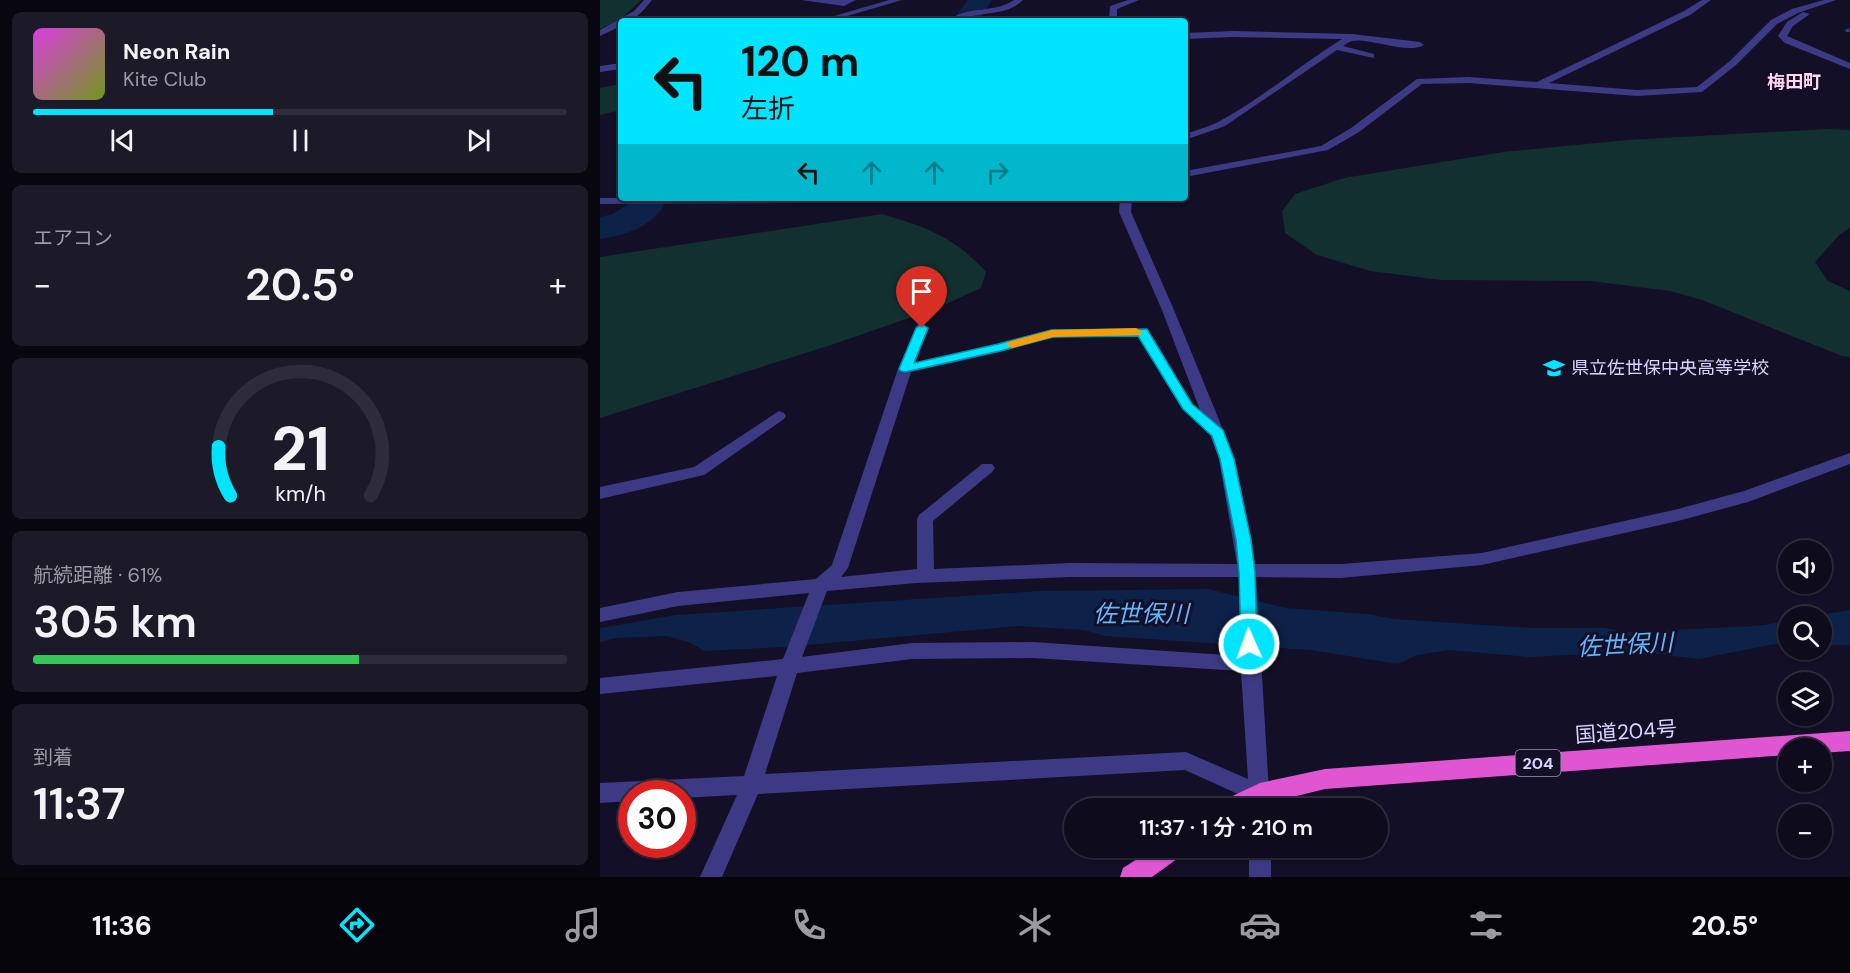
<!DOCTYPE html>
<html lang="ja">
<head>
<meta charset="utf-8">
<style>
  body { margin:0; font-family:"DM Sans","Noto Sans JP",sans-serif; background:#1c1929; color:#f1f3f6; height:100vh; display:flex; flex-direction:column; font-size:22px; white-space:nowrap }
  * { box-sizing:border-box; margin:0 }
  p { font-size:20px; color:#9b9ba3 }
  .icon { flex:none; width:33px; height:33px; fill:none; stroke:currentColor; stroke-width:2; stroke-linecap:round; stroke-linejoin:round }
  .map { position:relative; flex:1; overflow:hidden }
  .drawer { display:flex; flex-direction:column; gap:12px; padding:12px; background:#08060f; width:600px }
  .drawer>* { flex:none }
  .hud { position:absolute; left:18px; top:18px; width:570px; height:183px; border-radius:6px; box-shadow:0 2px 4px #0004,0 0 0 2px #2e2b3b; background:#00e5ff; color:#111; overflow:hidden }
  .buttons { position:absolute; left:1178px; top:540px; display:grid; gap:12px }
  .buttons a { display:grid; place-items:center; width:54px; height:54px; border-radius:50%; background:#0e0b1c; box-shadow:0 2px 4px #0004,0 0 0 2px #2e2b3b; font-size:30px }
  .speed { position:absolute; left:18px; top:780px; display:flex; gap:12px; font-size:30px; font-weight:700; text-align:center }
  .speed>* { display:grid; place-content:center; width:78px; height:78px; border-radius:50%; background:#0e0b1c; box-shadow:0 2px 4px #0004,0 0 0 2px #2e2b3b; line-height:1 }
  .speed .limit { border:9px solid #d22; background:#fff; color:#111 }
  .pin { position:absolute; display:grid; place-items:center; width:51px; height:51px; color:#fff; margin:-62px -26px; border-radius:50% 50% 50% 0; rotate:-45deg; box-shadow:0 0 6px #0007 }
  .pin .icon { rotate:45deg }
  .me { position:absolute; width:66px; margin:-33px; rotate:358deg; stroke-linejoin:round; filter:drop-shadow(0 0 4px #0008) }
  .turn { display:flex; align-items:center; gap:21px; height:126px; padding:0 24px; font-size:27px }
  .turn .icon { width:78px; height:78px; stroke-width:2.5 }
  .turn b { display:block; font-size:42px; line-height:51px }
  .lanes { display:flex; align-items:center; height:57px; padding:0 24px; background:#0003; justify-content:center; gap:30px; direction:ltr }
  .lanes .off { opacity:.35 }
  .big { font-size:45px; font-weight:600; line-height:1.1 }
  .drawer .widget { flex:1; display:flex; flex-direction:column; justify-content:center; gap:9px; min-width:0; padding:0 21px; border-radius:9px; background:#1c1929 }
  .drawer .dial { align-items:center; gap:0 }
  .dial svg { height:156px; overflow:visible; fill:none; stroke:#2e2b3b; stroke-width:7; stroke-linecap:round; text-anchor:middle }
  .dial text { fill:#f1f3f6; stroke:none }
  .song { display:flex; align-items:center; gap:18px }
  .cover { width:72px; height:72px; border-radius:9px; background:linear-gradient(135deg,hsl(300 70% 55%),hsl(80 70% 35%)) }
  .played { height:6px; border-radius:3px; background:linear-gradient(90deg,#00e5ff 45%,#2e2b3b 45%) }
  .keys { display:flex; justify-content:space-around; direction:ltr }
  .heat { display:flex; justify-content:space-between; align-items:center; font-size:33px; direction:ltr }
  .charge { height:9px; border-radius:4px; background:linear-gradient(90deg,#34c759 61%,#2e2b3b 0) }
  .trip { position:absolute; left:464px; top:798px; width:324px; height:60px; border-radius:30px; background:#0e0b1c; box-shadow:0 2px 4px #0004,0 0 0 2px #2e2b3b; font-weight:600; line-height:60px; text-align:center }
  .dock { display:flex; height:96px; justify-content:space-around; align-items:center; background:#06040b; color:#9b9ba3 }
  .dock .icon { width:42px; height:42px }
  .dock .current { color:#00e5ff }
  .dock b { font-size:27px; color:#f1f3f6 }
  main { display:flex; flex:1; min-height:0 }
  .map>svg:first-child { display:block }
  .green { fill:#12302f }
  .water { fill:#0c2248 }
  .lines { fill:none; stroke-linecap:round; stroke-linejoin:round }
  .river { fill:#0c2248; fill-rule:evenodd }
  .minor { fill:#3d3a85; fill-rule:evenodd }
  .trunk { fill:#e055d1; fill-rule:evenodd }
  .route { fill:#00e5ff; stroke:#0095a6; stroke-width:1.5 }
  .slow { fill:#f59e0b }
  .labels { text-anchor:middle; stroke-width:6; stroke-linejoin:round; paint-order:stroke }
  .shield { fill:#130f26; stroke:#9e99be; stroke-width:1.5 }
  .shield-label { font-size:16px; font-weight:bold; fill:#d9d4ff }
  .far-quarter-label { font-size:18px; font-weight:bold; fill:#ffd6f0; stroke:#130f26 }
  .poi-label { font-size:18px; fill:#d9d4ff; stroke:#130f26; text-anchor:start }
  .near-street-label { font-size:21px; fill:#d9d4ff; stroke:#130f26 }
  .near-water-label { font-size:24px; font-style:italic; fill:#62b6ff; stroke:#130f26 }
</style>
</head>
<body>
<main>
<section class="drawer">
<div class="widget">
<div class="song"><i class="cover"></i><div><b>Neon Rain</b><p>Kite Club</p></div></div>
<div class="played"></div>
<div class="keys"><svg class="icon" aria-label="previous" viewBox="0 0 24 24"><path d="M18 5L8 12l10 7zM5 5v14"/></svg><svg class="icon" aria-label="pause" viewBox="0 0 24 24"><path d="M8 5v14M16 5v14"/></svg><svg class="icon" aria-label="next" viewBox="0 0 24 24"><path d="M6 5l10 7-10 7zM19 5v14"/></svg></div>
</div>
<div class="widget"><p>エアコン</p>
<div class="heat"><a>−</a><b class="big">20.5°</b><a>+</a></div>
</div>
<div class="widget dial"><svg viewBox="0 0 100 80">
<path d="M14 69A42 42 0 1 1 86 69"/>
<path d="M14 69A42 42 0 0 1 8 44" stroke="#00e5ff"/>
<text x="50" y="56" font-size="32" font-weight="700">21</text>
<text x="50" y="72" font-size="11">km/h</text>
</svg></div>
<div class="widget"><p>航続距離 · 61%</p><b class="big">305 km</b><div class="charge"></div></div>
<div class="widget"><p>到着</p><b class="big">11:37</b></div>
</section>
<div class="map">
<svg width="1250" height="877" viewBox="0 0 1250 877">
  <rect width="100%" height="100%" fill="#130f26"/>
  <g class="green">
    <path d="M0,0H41L21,19L0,29Z"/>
    <path d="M21,84V110L0,115V88Z"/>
    <path d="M1226,129L1250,130V228L1239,235L1215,262L1228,281L1250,291V357L1242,356L1102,300L1070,291L991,281L841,280L770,271L717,255L685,233L682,211L695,194L744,178L903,152L1027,140Z"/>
    <path d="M282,214C328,228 353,236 386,272L381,288L335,309L234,344L0,418V257Z"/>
  </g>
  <g class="water">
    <path d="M608,589L686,608L767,614L794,619L931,628H1004L1028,632L1156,626L1188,621V644H1175L1099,659L1040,652L928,657L849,650L817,655L798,664L710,650L505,636L484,630L419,626L185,647L104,651L91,643L67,636L16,638L0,642V628L76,615L440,591Z"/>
    <path d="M1250,610V645H1221V616H1213Z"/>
  </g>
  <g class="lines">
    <g class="river">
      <path d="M368,0H392L378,21H352Z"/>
      <path d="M37,198L59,199L64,206C49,228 26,235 0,239V217L13,214Z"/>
    </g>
    <g class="minor">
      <path d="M44,0H52C43,11 36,21 21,21V26L0,36V30L34,11Z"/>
      <path d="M201,0H256L244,6Z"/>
      <path d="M289,0H302L230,21H217Z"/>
      <path d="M414,0H423C409,14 390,12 372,16C363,18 357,21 348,21C367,5 394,14 414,0Z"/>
      <path d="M528,0H539L517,9V21H509L510,6Z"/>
      <path d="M1102,0H1111L1090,15L949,83L1037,90L1097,87L1130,61L1171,20L1192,9L1224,0H1236L1198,13L1177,24L1136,65L1102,92L1037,96L869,83L822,84L759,132L728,150L585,177V171L721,146L751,128L817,79L869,77L937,82L1084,11Z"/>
      <path d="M1203,12L1210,14L1193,26L1187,36L1250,63V69L1185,43L1178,36L1187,22Z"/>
      <path d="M1249,28L1250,32H1246L1245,30Z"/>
      <path d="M633,31L752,34L820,42L824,45C808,55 769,37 752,41C748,42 746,44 743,46L774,54V58L737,50L625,126L585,140V134C596,130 609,127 620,121C663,98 700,65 742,39L633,37L585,39V33Z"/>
      <path d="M21,63V69L0,72V66Z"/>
      <path d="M0,198H220L214,201L194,203L0,204Z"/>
      <path d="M520,198H532L531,212L574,310L635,459L655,564H741L882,553L1078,509L1144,491L1250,453V464L1148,502L1078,521L882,565L741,578L656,577L670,808H650L649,799L585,770L158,794L122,877H100L137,795L82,798V794H32V801L0,803V783L144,776L177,676L0,694V678L183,659L209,593L78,606L0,622V608L78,592L216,579L232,565L298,369L317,325L322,324L329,328L315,363L397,344L452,329H547L592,403L600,410L562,310L519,212ZM538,336L582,409L610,435L619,459L637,564L471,563L334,569L333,521L392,472L395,468L392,464H382L319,515L317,519V569L241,577L248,568L311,372L400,352L453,337ZM471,577H639L641,656L433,642L312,643L202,657L227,591L316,583ZM433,658L641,671L648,779L586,752L165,774L197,673L312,659Z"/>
      <path d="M179,411L184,413L186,416L184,419L104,475L0,499V487L94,467Z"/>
      <rect x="649" y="848" width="22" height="29"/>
    </g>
    <g class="trunk">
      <path d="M1250,731V751L1221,753V748H1188V755L725,789L664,804L654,808H620L624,800L660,783L725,769Z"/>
      <path d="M554,848H585L581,856L552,877H520L523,868Z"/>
    </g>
  </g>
  <path class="route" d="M322,324L328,328L314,363L398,344L452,330L547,329L592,404L623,430L634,459L651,540L655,572L657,644L655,649L649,651L643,649L641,644L639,572L636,540L620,459L612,436L583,409L538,336L453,337L400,351L305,372L301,371L299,369L316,328Z"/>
  <path class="slow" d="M536,328L542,332L541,335L453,337L412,348L406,344L408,342L452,330Z"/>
  <defs>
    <symbol id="school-bare" viewBox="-9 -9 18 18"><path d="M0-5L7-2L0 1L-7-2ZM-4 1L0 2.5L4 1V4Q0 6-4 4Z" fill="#00e5ff" stroke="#130f26" stroke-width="2.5" paint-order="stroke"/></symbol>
  </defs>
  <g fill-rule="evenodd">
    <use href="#school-bare" x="939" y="353" width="30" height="30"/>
  </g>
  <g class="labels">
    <rect class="shield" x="915.5" y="750" width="45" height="26" rx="4.5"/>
    <g class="shield-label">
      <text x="938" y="769">204</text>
    </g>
    <g class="far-quarter-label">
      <text x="1194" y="88">梅田町</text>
    </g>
    <g class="poi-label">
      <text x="971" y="374">県立佐世保中央高等学校</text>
    </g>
    <g class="near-street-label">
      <text transform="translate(1026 732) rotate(-4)" y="7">国道204号</text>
    </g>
    <g class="near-water-label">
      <text x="541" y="622">佐世保川</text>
      <text transform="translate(1025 645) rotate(-3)" y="8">佐世保川</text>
    </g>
  </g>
</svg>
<div class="buttons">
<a><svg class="icon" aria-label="sound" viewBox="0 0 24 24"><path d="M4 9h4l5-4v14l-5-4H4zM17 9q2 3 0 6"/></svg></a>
<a><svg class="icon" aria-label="search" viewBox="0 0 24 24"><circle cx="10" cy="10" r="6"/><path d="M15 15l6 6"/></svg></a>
<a><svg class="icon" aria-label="layers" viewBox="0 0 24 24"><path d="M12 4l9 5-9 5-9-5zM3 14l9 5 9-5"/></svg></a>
<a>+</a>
<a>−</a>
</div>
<div class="speed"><div class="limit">30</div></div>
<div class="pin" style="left:322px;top:328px;background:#d93025"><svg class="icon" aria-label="arrive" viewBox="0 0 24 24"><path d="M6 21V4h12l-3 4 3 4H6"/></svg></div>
<svg class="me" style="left:649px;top:644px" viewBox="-20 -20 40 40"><circle r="17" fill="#00e5ff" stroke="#fff" stroke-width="3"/><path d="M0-11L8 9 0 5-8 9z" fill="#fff"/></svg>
<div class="trip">11:37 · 1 分 · 210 m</div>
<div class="hud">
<div class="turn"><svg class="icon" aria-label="left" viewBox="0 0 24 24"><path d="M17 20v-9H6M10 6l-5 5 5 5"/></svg><div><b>120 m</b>左折</div></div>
<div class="lanes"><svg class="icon" aria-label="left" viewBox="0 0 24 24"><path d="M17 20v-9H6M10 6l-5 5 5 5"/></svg><svg class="icon off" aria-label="ahead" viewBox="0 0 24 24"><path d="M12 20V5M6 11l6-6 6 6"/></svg><svg class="icon off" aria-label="ahead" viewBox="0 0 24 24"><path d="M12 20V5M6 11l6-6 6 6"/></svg><svg class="icon off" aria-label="right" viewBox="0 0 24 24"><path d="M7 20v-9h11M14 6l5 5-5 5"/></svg></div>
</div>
</div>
</main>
<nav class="dock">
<b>11:36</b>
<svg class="icon current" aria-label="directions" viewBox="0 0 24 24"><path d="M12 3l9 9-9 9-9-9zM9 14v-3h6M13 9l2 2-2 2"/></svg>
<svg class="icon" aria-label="music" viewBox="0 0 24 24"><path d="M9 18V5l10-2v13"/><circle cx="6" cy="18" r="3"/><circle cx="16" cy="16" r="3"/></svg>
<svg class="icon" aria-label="phone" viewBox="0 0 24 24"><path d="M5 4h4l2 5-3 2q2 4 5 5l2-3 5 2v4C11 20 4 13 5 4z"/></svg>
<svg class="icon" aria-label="climate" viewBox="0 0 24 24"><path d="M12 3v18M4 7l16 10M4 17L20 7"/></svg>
<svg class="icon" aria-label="car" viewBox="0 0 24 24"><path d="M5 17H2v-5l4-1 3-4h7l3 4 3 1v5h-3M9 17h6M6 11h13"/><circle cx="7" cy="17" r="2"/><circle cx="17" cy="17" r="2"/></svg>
<svg class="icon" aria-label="filters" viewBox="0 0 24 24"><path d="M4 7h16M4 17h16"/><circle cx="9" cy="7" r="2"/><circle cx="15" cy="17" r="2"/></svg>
<b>20.5°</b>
</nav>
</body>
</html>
